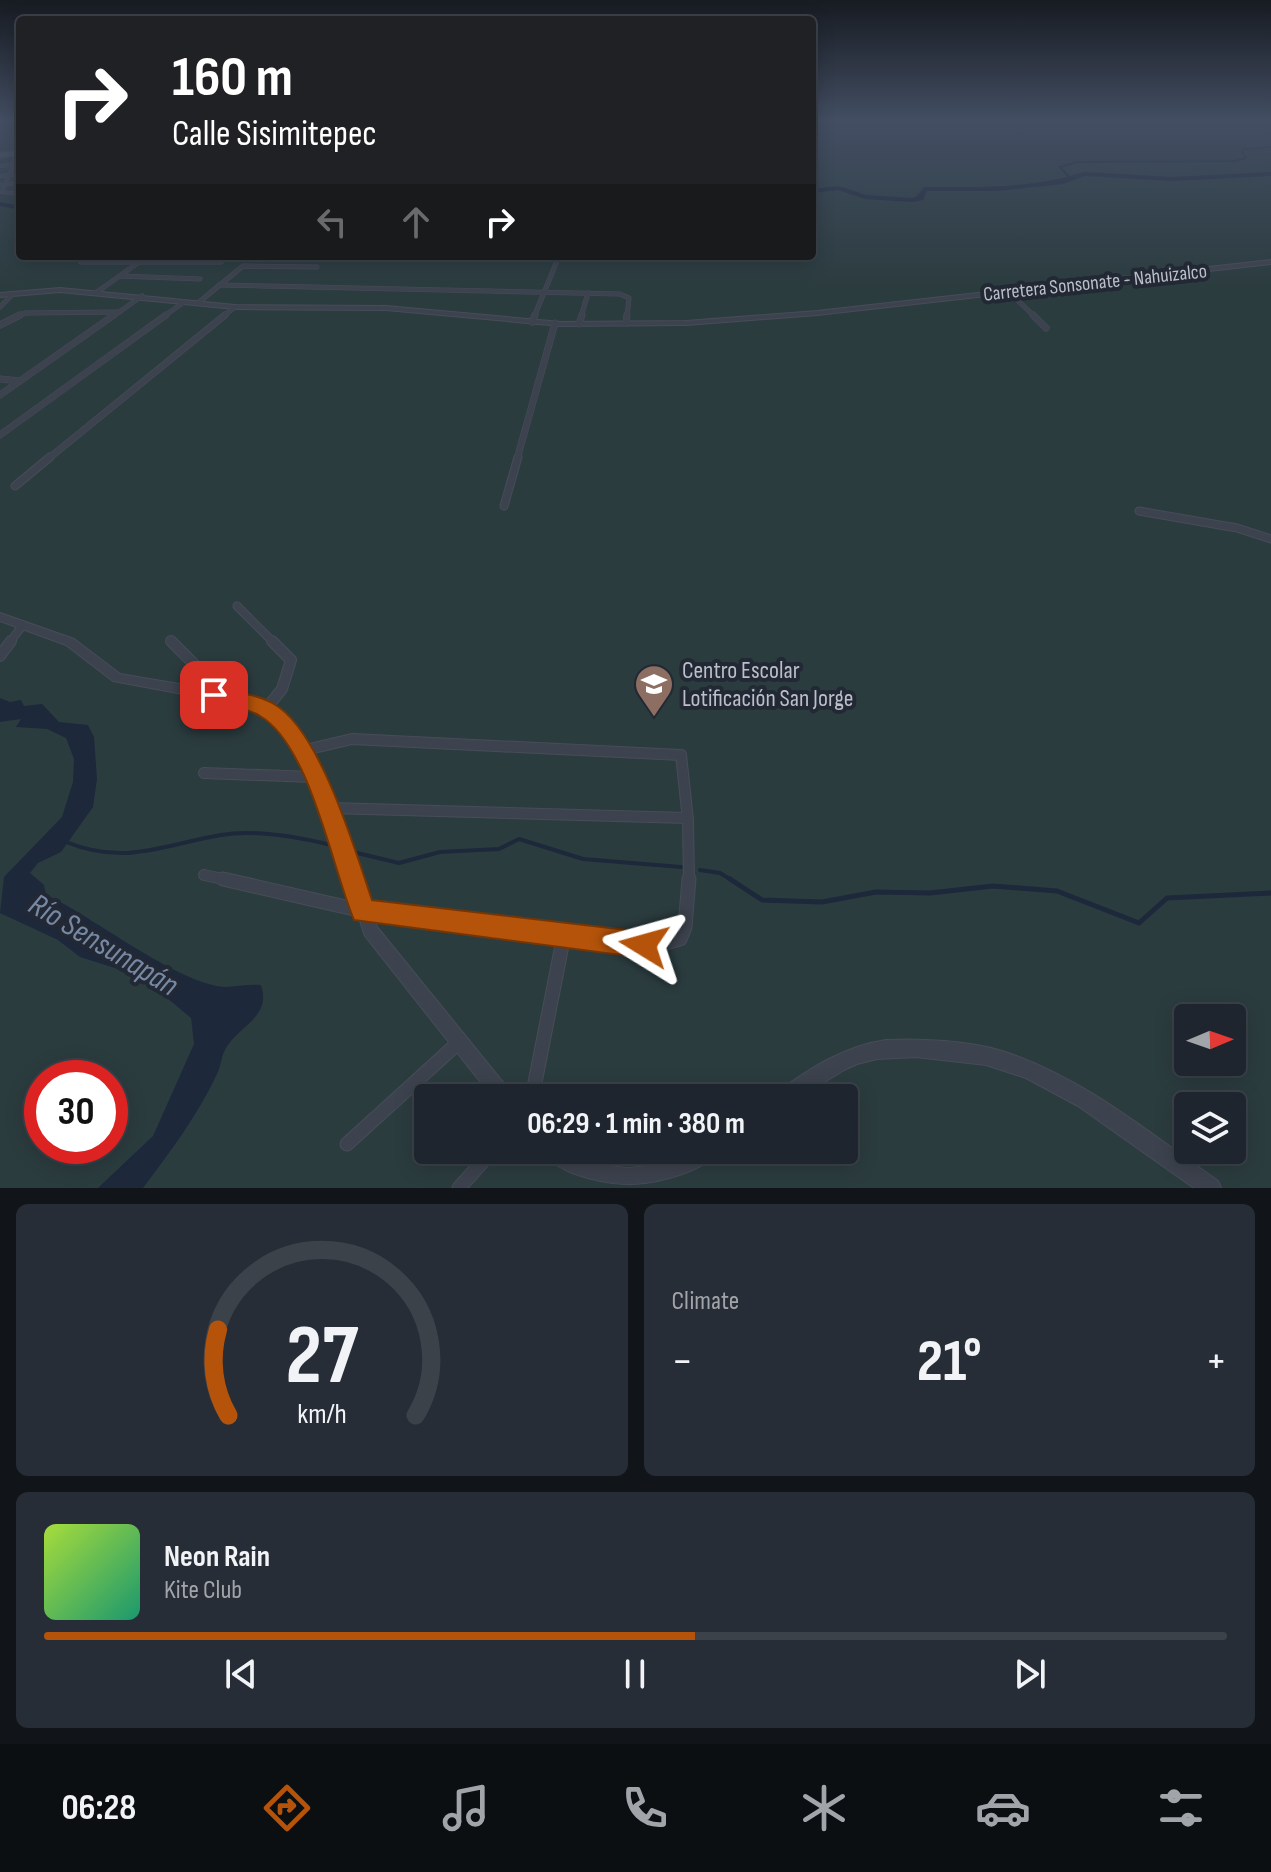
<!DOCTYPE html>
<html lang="en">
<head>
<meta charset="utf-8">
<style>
  body { margin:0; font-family:"Sofia Sans Condensed",sans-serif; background:#272d36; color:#f1f3f6; height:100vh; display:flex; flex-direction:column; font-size:30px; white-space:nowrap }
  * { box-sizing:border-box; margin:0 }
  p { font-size:26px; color:#a1a5aa }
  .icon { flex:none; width:44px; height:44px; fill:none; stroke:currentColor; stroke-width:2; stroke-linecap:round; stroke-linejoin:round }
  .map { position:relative; height:1188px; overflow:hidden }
  .side { display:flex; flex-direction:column; gap:16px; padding:16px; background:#111419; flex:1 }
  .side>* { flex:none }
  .hud { position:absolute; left:16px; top:16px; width:800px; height:244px; border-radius:8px; box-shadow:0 4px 20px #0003,0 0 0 2px #3c424a; background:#202124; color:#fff; overflow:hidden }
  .needle { width:52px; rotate:88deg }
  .fabs { position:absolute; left:1174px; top:1004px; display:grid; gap:16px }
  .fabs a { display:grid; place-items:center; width:72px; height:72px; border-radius:8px; background:#1f252e; box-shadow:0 4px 20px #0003,0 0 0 2px #3c424a; font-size:40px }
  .speed { position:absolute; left:24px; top:1060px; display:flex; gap:16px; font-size:40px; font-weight:700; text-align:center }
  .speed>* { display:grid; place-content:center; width:104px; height:104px; border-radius:50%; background:#1f252e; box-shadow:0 4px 20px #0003,0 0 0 2px #3c424a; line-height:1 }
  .speed .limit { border:12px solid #d22; background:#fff; color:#111 }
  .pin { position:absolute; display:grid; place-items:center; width:68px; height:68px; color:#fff; margin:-34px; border-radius:16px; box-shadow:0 4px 12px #0006 }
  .me { position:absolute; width:88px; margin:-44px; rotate:278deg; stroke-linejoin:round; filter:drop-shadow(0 0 6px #0008) }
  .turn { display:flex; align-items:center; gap:28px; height:168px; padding:0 24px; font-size:36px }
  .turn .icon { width:104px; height:104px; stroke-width:2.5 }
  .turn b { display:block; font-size:56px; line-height:68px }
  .lanes { display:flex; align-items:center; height:76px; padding:0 24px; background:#0003; justify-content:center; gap:40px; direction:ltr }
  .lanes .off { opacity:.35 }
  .big { font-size:60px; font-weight:700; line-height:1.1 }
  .side .card { flex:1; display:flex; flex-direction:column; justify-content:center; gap:12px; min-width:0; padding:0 28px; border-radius:12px; background:#272d36 }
  .side .dial { align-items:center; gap:0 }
  .dial svg { height:208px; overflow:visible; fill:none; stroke:#3c424a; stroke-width:7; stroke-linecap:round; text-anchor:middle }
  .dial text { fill:#f1f3f6; stroke:none }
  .song { display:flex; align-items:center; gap:24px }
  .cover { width:96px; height:96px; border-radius:12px; background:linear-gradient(135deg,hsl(80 70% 55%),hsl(160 70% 35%)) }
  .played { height:8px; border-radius:4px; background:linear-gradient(90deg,#b45309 55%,#3c424a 55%) }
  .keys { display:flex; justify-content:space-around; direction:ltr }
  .heat { display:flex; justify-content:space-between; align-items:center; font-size:44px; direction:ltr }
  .side .tiles { flex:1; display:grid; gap:16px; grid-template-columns:1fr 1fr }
  .card:last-child { grid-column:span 2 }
  .trip { position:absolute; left:414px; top:1084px; width:444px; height:80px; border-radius:8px; background:#1f252e; box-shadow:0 4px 20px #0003,0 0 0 2px #3c424a; font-weight:700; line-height:80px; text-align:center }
  .tabs { display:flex; height:128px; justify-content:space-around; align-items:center; background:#0c0f12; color:#a1a5aa }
  .tabs .icon { width:56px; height:56px }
  .tabs .selected { color:#b45309 }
  .tabs b { font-size:36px; color:#f1f3f6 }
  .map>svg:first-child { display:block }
  .green { fill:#2b3c3f; fill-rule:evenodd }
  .water { fill:#1d283b }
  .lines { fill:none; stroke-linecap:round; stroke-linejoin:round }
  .stream-far2 { stroke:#1d283b; stroke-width:2 }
  .stream-far1 { stroke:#1d283b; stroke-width:4 }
  .stream { stroke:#1d283b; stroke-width:5 }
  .river { fill:#1d283b; fill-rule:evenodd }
  .minor-far5-casing { stroke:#474c58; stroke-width:4 }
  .minor-far4-casing { stroke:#474c58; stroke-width:5 }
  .minor-far3-casing { stroke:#474c58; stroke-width:7 }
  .minor-far2-casing { stroke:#474c58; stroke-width:9 }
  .minor-far1-casing { stroke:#474c58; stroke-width:12 }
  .minor-casing { stroke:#474c58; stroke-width:15 }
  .tertiary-casing { stroke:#474c58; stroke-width:2 }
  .secondary-casing { stroke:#474c58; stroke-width:2 }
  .minor-far5 { stroke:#3d434e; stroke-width:3 }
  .minor-far4 { stroke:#3d434e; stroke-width:4 }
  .minor-far3 { stroke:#3d434e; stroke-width:6 }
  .minor-far2 { stroke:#3d434e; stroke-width:7 }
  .minor-far1 { stroke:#3d434e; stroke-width:10 }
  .minor { stroke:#3d434e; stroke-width:13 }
  .tertiary { fill:#3d434e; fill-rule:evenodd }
  .secondary { fill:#4c5261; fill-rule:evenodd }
  .route { fill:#b45309; stroke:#753606; stroke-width:2 }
  .labels { text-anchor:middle; stroke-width:8; stroke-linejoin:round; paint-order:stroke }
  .far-street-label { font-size:20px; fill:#babfc9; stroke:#222834 }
  .poi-label { font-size:24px; fill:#babfc9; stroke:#222834; text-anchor:start }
  .near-water-label { font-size:32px; font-style:italic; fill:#7788a3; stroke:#222834 }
</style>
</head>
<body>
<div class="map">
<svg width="1271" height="1188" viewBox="0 0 1271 1188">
  <rect width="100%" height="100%" fill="#29313e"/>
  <path class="green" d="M0,121H20V256H812V121H1271V1188H0ZM1188,1018H1232V1062H1188ZM42,1078H110V1146H42ZM428,1098H844V1150H428ZM1188,1106H1232V1150H1188Z"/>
  <path class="water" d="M0,698L10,702L21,700L24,706L42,704L59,722L88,725L94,737L97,779L93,807L61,852L38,863L30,873L44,885L46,895C93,916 177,984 225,987C236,987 249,984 261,985C272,1018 238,1025 225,1050C221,1057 221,1066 217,1074C198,1115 170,1152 143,1188H98L153,1136L194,1044L191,1018L155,988L115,968L80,957L58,940L0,913L4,877L62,817L73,782L74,759L66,738L47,729L16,727L21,719L0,722Z"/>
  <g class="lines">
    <path class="stream-far2" d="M1070,178L1060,167L1077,162L1233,161L1246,158L1242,151L1245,149L1271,147"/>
    <g class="stream-far1">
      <path d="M66,842C126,866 162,845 221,835C255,829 298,837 331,845"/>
      <path d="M353,852L399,863L440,852L499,849L519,839L583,859L681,867"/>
      <path d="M700,870L720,873L733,881"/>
    </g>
    <path class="stream" d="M730,879L762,900L822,902L876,892L930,893L993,886L1057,891L1139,923L1167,898L1271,893"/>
    <g class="river">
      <path d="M1084,172L1172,177L1271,172V176L1172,181L1085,176L1063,184L997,191H927L923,200L912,202L865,199L838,190L812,193V189L839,186L866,195L912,198L917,196L924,187C978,187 1032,189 1084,172Z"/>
      <path d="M0,202L20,206V210L0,206Z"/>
    </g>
    <defs>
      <g id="minor-far5">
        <path d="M18,153L2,192L20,194"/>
        <path d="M0,166L20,164"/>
        <path d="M0,176L20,174"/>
        <path d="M1,185L20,183"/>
      </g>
      <g id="minor-far4">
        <path d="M81,262H221"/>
        <path d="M120,276L200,279"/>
        <path d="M219,285L620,294L629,298L627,317"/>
        <path d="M97,292L142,260"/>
        <path d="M1009,292L1035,317"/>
        <path d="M198,303L243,266L317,267"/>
        <path d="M0,307L13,294"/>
        <path d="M16,317L25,313L120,312"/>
        <path d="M112,317L142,296"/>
        <path d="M163,317L184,302"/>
        <path d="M222,317L235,307"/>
        <path d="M534,317L559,256"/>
        <path d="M581,317L588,293"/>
      </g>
      <g id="minor-far3">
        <path d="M1033,315L1046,328"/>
        <path d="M532,322L535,315"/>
        <path d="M626,323L627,315"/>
        <path d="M579,324L582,315"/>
        <path d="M0,325L20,315"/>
        <path d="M0,379L20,381"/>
        <path d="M0,395L114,315"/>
        <path d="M0,435L166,315"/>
        <path d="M48,459L225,315"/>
        <path d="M517,459L555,323"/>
      </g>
      <g id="minor-far2">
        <path d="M15,486L50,457"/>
        <path d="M504,506L518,457"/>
        <path d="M1139,511L1237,528L1271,539"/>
        <path d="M237,606L274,643"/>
        <path d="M171,641L173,643"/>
        <path d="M9,643L23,625"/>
      </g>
      <g id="minor-far1">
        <path d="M171,641L213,683L214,695"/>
        <path d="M0,656L11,641"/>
        <path d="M266,709L282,689L291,660L272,641"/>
        <path d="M301,751L352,739L681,755L688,820L689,881"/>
        <path d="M204,773L312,777"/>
        <path d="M329,808L687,818"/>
        <path d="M204,875L232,881"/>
      </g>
      <g id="minor">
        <path d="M223,879L363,911L658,945L680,939L685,927L689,879"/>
        <path d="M532,1098L564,935"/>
        <path d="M347,1144L458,1043"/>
        <path d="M459,1188L493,1150"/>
      </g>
      <g id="tertiary">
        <path d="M1271,260V264L817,315L686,325L561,326L386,310L235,309L60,292L0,297V293L60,288L235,305L386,306L561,322L686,321L817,311Z"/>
        <path d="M0,613L74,639L120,674L238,694L270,706L294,725L336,808L377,927L511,1092L514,1098H493L365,936L322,808L284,732L262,712L237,704L113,681L66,645L0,621Z"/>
        <path d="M886,1040C920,1038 970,1041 1002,1051C1083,1077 1149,1133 1218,1181L1221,1188H1194L1078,1106L1026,1078L986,1065L916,1057L877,1059L857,1064L844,1070L799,1098H774L777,1092C811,1068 844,1046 886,1040Z"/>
        <path d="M542,1150H569L591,1162L609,1166L628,1168L648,1166L667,1161L690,1150H718C713,1161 699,1167 688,1172C645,1188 614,1188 572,1173C561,1168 547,1161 542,1150Z"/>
      </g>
      <path id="secondary" d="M20,151V155L0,157V153Z"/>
    </defs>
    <use href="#minor-far5" class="minor-far5-casing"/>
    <use href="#minor-far4" class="minor-far4-casing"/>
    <use href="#minor-far3" class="minor-far3-casing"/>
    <use href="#minor-far2" class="minor-far2-casing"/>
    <use href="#minor-far1" class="minor-far1-casing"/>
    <use href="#minor" class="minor-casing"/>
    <use href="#tertiary" class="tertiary-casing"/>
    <use href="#secondary" class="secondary-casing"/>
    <use href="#minor-far5" class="minor-far5"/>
    <use href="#minor-far4" class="minor-far4"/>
    <use href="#minor-far3" class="minor-far3"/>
    <use href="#minor-far2" class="minor-far2"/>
    <use href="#minor-far1" class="minor-far1"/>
    <use href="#minor" class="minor"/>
    <use href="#tertiary" class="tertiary"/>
    <use href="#secondary" class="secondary"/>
  </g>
  <linearGradient id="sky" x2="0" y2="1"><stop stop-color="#171b22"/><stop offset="0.42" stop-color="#434e63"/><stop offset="1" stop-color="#434e63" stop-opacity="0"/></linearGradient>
  <rect width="1271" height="287" fill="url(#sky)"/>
  <path class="route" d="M214,688C233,692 258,694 274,704C320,730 355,850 372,900L644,932L653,936L657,945L653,955L644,958L354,920C332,868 310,745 260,716C246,707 223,706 207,701L204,695L207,690Z"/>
  <defs>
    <symbol id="school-pin" viewBox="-11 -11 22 30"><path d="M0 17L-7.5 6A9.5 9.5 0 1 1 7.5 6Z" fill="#8d6e63" stroke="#222834"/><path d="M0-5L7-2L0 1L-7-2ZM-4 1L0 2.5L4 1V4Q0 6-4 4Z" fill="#fff"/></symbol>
  </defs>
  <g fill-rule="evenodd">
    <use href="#school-pin" x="632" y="662" width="44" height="60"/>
  </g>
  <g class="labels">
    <g class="far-street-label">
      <text transform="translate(1095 282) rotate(-6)" y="7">Carretera Sonsonate - Nahuizalco</text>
    </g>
    <g class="poi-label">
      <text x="682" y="678">Centro Escolar<tspan x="682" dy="28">Lotificación San Jorge</tspan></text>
    </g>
    <g class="near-water-label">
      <text transform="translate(104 944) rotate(31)" y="11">Río Sensunapán</text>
    </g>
  </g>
</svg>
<div class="fabs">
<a><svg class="needle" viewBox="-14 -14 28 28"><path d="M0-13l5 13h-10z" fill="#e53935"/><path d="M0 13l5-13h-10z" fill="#a1a5aa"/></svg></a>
<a><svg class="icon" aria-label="layers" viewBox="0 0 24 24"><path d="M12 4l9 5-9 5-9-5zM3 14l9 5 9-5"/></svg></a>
</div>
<div class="speed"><div class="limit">30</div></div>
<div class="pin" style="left:214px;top:695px;background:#d93025"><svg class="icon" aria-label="arrive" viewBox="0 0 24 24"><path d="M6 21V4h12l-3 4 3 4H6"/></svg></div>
<svg class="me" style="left:644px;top:945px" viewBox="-20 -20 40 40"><path d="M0-17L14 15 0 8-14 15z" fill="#b45309" stroke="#fff" stroke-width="4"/></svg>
<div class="trip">06:29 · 1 min · 380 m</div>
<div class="hud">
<div class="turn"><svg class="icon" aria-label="right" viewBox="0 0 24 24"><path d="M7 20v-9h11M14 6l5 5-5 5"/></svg><div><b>160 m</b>Calle Sisimitepec</div></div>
<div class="lanes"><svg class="icon off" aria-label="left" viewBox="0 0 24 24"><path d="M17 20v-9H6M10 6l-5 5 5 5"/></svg><svg class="icon off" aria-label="ahead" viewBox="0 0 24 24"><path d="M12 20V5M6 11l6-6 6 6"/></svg><svg class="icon" aria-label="right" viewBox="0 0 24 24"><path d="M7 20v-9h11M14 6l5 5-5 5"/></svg></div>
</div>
</div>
<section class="side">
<div class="tiles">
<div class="card dial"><svg viewBox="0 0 100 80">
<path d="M14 69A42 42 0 1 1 86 69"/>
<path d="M14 69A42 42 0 0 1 10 36" stroke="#b45309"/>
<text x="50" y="56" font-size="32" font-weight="700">27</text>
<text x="50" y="72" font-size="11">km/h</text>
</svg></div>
<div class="card"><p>Climate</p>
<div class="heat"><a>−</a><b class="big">21°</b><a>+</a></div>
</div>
<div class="card">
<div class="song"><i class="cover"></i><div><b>Neon Rain</b><p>Kite Club</p></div></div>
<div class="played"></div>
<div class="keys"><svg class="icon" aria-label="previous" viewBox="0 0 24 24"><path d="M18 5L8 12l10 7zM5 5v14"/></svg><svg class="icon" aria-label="pause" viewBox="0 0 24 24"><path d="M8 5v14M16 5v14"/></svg><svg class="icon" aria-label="next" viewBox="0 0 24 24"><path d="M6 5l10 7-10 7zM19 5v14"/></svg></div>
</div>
</div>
</section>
<nav class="tabs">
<b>06:28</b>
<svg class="icon selected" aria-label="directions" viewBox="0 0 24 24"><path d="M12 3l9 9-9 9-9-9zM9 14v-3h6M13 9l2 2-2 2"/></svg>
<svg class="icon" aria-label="music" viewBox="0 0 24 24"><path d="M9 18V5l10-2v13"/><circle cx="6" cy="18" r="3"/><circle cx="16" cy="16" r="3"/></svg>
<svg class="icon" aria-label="phone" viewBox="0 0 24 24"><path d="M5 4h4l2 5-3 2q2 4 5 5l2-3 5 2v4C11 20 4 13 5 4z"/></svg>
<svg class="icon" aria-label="climate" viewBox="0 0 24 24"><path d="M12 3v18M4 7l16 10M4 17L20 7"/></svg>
<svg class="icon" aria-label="car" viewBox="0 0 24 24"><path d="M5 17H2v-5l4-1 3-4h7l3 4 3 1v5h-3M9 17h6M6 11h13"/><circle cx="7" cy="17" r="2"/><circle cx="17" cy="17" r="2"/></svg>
<svg class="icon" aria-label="filters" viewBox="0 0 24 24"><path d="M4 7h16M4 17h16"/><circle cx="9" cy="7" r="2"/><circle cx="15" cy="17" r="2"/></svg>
</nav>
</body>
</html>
